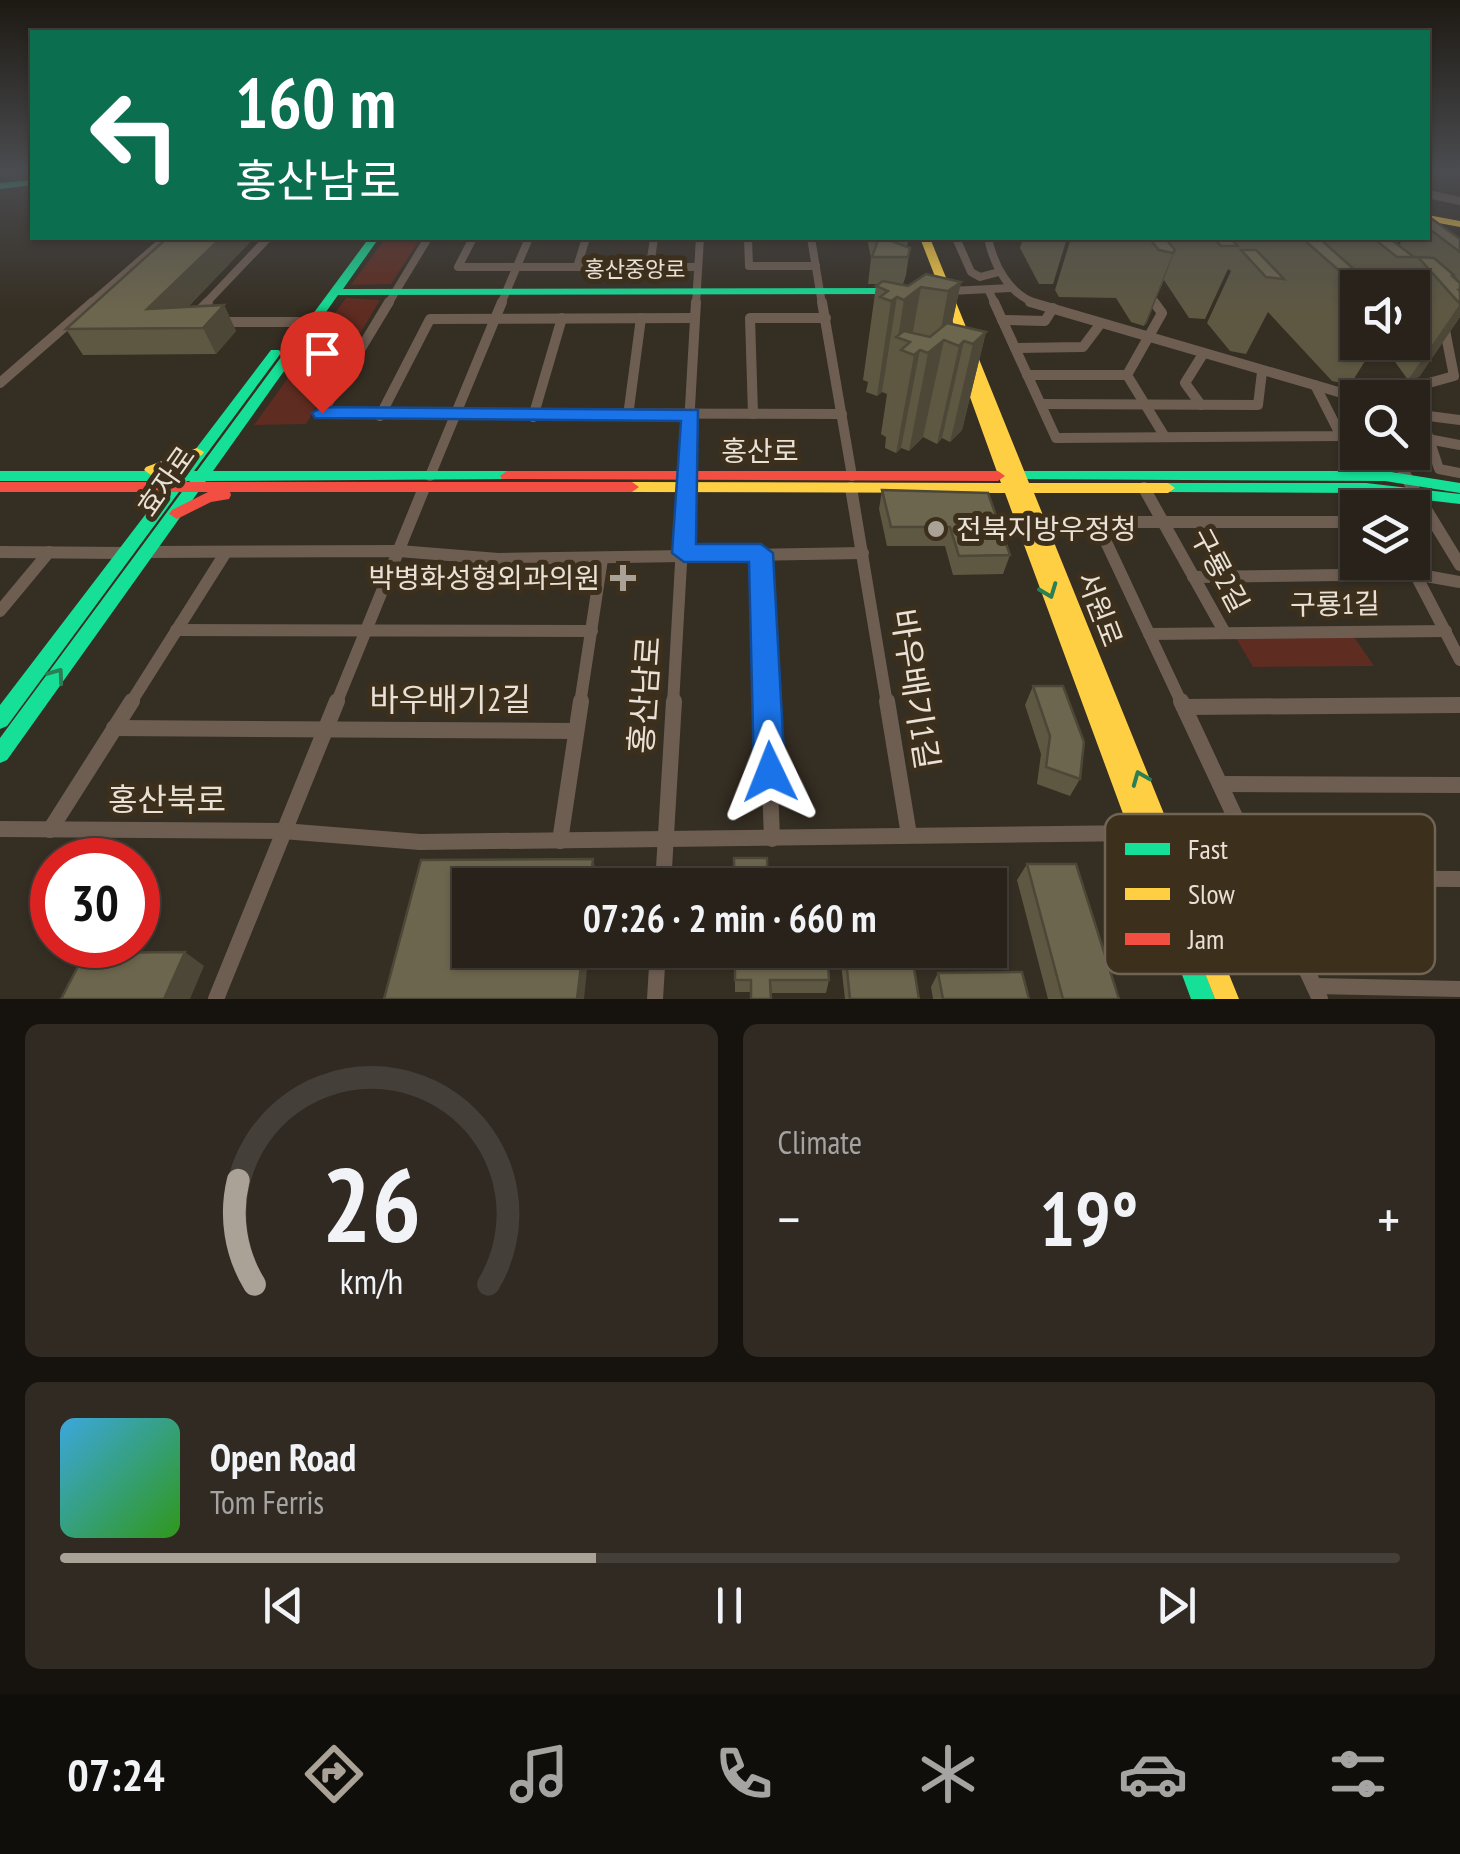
<!DOCTYPE html>
<html lang="en">
<head>
<meta charset="utf-8">
<style>
  body { margin:0; font-family:"PT Sans Narrow","Noto Sans KR",sans-serif; background:#302a23; color:#f1f3f6; height:100vh; display:flex; flex-direction:column; font-size:38px; white-space:nowrap }
  * { box-sizing:border-box; margin:0 }
  p { font-size:32px; color:#a5a4a2 }
  .icon { flex:none; width:55px; height:55px; fill:none; stroke:currentColor; stroke-width:2; stroke-linecap:round; stroke-linejoin:round }
  .map { position:relative; height:999px; overflow:hidden }
  .details { display:flex; flex-direction:column; gap:25px; padding:25px; background:#16130e; flex:1 }
  .details>* { flex:none }
  .banner { position:absolute; left:30px; top:30px; width:1400px; height:210px; border-radius:0px; box-shadow:0 2px 8px #0004,0 0 0 2px #443f39; background:#0b6e4f; color:#fff; overflow:hidden }
  .fabs { position:absolute; left:1340px; top:270px; display:grid; gap:20px }
  .fabs a { display:grid; place-items:center; width:90px; height:90px; border-radius:0px; background:#28221a; box-shadow:0 2px 8px #0004,0 0 0 2px #443f39; font-size:50px }
  .speed { position:absolute; left:30px; top:838px; display:flex; gap:20px; font-size:50px; font-weight:700; text-align:center }
  .speed>* { display:grid; place-content:center; width:130px; height:130px; border-radius:50%; background:#28221a; box-shadow:0 2px 8px #0004,0 0 0 2px #443f39; line-height:1 }
  .speed .limit { border:15px solid #d22; background:#fff; color:#111 }
  .pin { position:absolute; display:grid; place-items:center; width:85px; height:85px; color:#fff; margin:-102px -42px; border-radius:50% 50% 50% 0; rotate:-45deg; box-shadow:0 0 10px #0007 }
  .pin .icon { rotate:45deg }
  .me { position:absolute; width:110px; margin:-55px; rotate:358deg; stroke-linejoin:round; filter:drop-shadow(0 0 8px #0008) }
  .turn { display:flex; align-items:center; gap:35px; height:210px; padding:0 40px; font-size:45px }
  .turn .icon { width:130px; height:130px; stroke-width:2.5 }
  .turn b { display:block; font-size:70px; line-height:85px }
  .big { font-size:75px; font-weight:800; line-height:1.1 }
  .details .card { flex:1; display:flex; flex-direction:column; justify-content:center; gap:15px; min-width:0; padding:0 35px; border-radius:15px; background:#302a23 }
  .details .dial { align-items:center; gap:0 }
  .dial svg { height:260px; overflow:visible; fill:none; stroke:#443f39; stroke-width:7; stroke-linecap:round; text-anchor:middle }
  .dial text { fill:#f1f3f6; stroke:none }
  .song { display:flex; align-items:center; gap:30px }
  .cover { width:120px; height:120px; border-radius:15px; background:linear-gradient(135deg,hsl(200 70% 55%),hsl(110 70% 35%)) }
  .played { height:10px; border-radius:5px; background:linear-gradient(90deg,#aba297 40%,#443f39 40%) }
  .keys { display:flex; justify-content:space-around; direction:ltr }
  .heat { display:flex; justify-content:space-between; align-items:center; font-size:55px; direction:ltr }
  .details .tiles { flex:1; display:grid; gap:25px; grid-template-columns:1fr 1fr }
  .card:last-child { grid-column:span 2 }
  .trip { position:absolute; left:452px; top:868px; width:555px; height:100px; border-radius:0px; background:#28221a; box-shadow:0 2px 8px #0004,0 0 0 2px #443f39; font-weight:800; line-height:100px; text-align:center }
  .dock { display:flex; height:160px; justify-content:space-around; align-items:center; background:#100e0a; color:#a5a4a2 }
  .dock .icon { width:70px; height:70px }
  .dock .current { color:#aba297 }
  .dock b { font-size:45px; color:#f1f3f6 }
  .map>svg:first-child { display:block }
  .green { fill:#5f2c21 }
  .lines { fill:none; stroke-linecap:round; stroke-linejoin:round }
  .street-far3 { stroke:#6e5e52; stroke-width:8 }
  .street-far2 { stroke:#6e5e52; stroke-width:10 }
  .street-far1 { stroke:#6e5e52; stroke-width:12 }
  .street { stroke:#6e5e52; stroke-width:16 }
  .fast { fill:#16e098; fill-rule:evenodd }
  .slow { fill:#ffcf43; fill-rule:evenodd }
  .jam { fill:#f24e42; fill-rule:evenodd }
  .wall { fill:#5e5843 }
  .shaded-wall { fill:#4c4737 }
  .building { fill:#6d664e; stroke:#4c4737; stroke-width:2.5 }
  .oneway { stroke:#2b7f54 }
  .route { fill:#1a73e8; stroke:#114b97; stroke-width:2.5 }
  .poi-dot { fill:#aba297; stroke:#3c2f1c; stroke-width:4 }
  .labels { text-anchor:middle; stroke-width:10; stroke-linejoin:round; paint-order:stroke }
  .far-street-label { font-size:22px; fill:#eae1d6; stroke:#3c2f1c }
  .street-label { font-size:28px; fill:#eae1d6; stroke:#3c2f1c }
  .poi-label { font-size:28px; fill:#eae1d6; stroke:#3c2f1c; text-anchor:start }
  .near-street-label { font-size:32px; fill:#eae1d6; stroke:#3c2f1c }
  .key { fill:#3c2f1c; stroke:#706454; stroke-width:2.5 }
  .key-label { font-size:28px; fill:#eae1d6 }
</style>
</head>
<body>
<div class="map">
<svg width="1460" height="999" viewBox="0 0 1460 999">
  <rect width="100%" height="100%" fill="#352e23"/>
  <g class="green">
    <path d="M386,238H421L391,284L351,285Z"/>
    <path d="M346,298L380,300L306,424L254,425Z"/>
    <path d="M1354,637L1374,666L1253,667L1236,638Z"/>
  </g>
  <g class="lines">
    <g class="street-far3">
      <path d="M1428,194L1460,201"/>
      <path d="M473,238L458,267H698"/>
      <path d="M748,238L749,266H816"/>
      <path d="M811,238L822,304"/>
      <path d="M956,238L971,272L980,277L999,272"/>
      <path d="M988,238C994,266 1009,295 1038,304"/>
      <path d="M650,266L654,238"/>
      <path d="M577,267L586,238"/>
      <path d="M949,291L1011,288"/>
      <path d="M989,291L995,304"/>
      <path d="M1148,293L1156,304"/>
      <path d="M90,304L166,238"/>
      <path d="M205,304L268,238"/>
      <path d="M388,304L428,238"/>
      <path d="M501,304L529,238"/>
      <path d="M696,304L700,238"/>
    </g>
    <g class="street-far2">
      <path d="M389,302L322,413L842,414"/>
      <path d="M822,302L852,476"/>
      <path d="M994,302L1056,438L1341,436L1315,385"/>
      <path d="M1030,302L1359,398"/>
      <path d="M194,316L208,302"/>
      <path d="M1002,320L1045,321L1053,308"/>
      <path d="M218,322H298"/>
      <path d="M1015,348L1083,347L1101,323"/>
      <path d="M1027,375H1127"/>
      <path d="M1127,375L1162,313L1154,302"/>
      <path d="M1127,375L1165,437"/>
      <path d="M0,383L93,302"/>
      <path d="M1375,398L1454,376L1444,325"/>
      <path d="M1041,404L1258,405L1262,372"/>
      <path d="M1201,405L1185,383L1203,354"/>
      <path d="M753,414L750,318H826"/>
      <path d="M380,416L430,319L695,318"/>
      <path d="M628,416L641,318"/>
      <path d="M533,417L562,318"/>
      <path d="M1460,420L1421,415L1439,469L1460,473"/>
      <path d="M1428,439L1460,445"/>
      <path d="M1391,452L1406,477"/>
      <path d="M430,476L502,302"/>
      <path d="M686,477L696,302"/>
    </g>
    <g class="street-far1">
      <path d="M1405,475L1460,565"/>
      <path d="M851,488L887,704"/>
      <path d="M1144,488L1225,633"/>
      <path d="M0,552L126,553"/>
      <path d="M147,552L399,551L498,559L863,553"/>
      <path d="M761,553L767,704"/>
      <path d="M1409,562L1460,660"/>
      <path d="M1193,577L1415,574L1460,582"/>
      <path d="M0,611L49,552"/>
      <path d="M176,630L592,631"/>
      <path d="M1149,634L1446,631"/>
      <path d="M130,704L226,552"/>
      <path d="M336,704L424,488"/>
      <path d="M580,704L602,559"/>
      <path d="M673,704L686,475"/>
      <path d="M1182,704L1099,527L1114,522H1358"/>
    </g>
    <g class="street">
      <path d="M767,701L772,839"/>
      <path d="M887,701L909,835"/>
      <path d="M1181,701L1320,999"/>
      <path d="M1184,707L1460,705"/>
      <path d="M114,728L576,731"/>
      <path d="M1220,784L1460,785"/>
      <path d="M0,829L283,831L420,842L1139,833"/>
      <path d="M50,830L132,701"/>
      <path d="M560,841L581,701"/>
      <path d="M1264,878L1460,879"/>
      <path d="M663,885L674,701"/>
      <path d="M1314,986L1460,989"/>
      <path d="M216,999L337,701"/>
      <path d="M655,999L658,950"/>
    </g>
    <g class="fast">
      <path d="M32,180V185L0,189V183Z"/>
      <path d="M369,238H379L343,289L895,288L900,291L895,294L338,295L213,471H507L514,476L512,479L206,481L7,760L0,763V738L190,481H187L7,726L0,729V705L171,481H0V471H179L271,350H279L281,353L194,471H197Z"/>
      <path d="M998,471H1385L1460,483V493L1385,481L993,479L991,476L993,473Z"/>
      <path d="M1168,483H1366L1460,494V504L1366,493L1163,492L1161,488L1163,484Z"/>
      <path d="M1137,813L1145,816L1148,823L1215,999H1191L1126,823L1129,816Z"/>
    </g>
    <g class="slow">
      <path d="M1428,215L1460,221V227L1428,221Z"/>
      <path d="M920,238H930L1029,483H1168L1175,488L1168,493H1034L1239,999H1215L1147,825L1145,830L1137,833L1129,830L1005,493L632,492L625,487L632,482L1001,483L961,372L963,369H971Z"/>
      <path d="M197,448L204,452L202,455L151,475L144,470L146,467Z"/>
    </g>
    <g class="jam">
      <path d="M507,471H998L1005,476L998,481L502,479L500,476Z"/>
      <path d="M0,482H632L639,487L632,492H230L231,495L229,499L211,502L177,519L169,514L172,510L208,492H0Z"/>
    </g>
  </g>
  <g class="wall">
    <path d="M1428,219L1460,239V317L1419,377L1408,380L1381,342H1412V288H1358V342H1377L1350,385L1332,381L1268,312L1246,354L1230,351L1207,323L1231,271L1228,269L1205,319L1189,318L1164,280L1144,326L1131,322L1116,298L1059,297L1055,290L1071,238H1323L1322,240L1324,238H1397L1395,242L1399,245L1404,238H1428Z"/>
    <path d="M167,238H248L250,242L188,307L224,305L236,331L216,354L83,355L66,329Z"/>
    <path d="M867,238H909L907,246L910,248L906,275L903,284H898L908,286L961,282L952,324L986,332L962,430L950,442L942,438L937,444L923,437L909,451L901,448L896,453L885,448L886,437L881,434L887,394L882,392L877,396L866,392L868,382L863,380L876,286L878,284H868L871,258Z"/>
    <path d="M1023,238H1067L1053,284H1039L1020,248Z"/>
    <path d="M882,490L1010,555L1003,574L953,575L945,546H887L879,509Z"/>
    <path d="M1033,686L1080,779L1070,796L1037,784L1041,754L1025,705Z"/>
    <path d="M1027,864L1119,999H1048L1017,880Z"/>
    <path d="M735,950L829,980L826,993H770L771,999H750V992H735Z"/>
    <path d="M841,950H911L919,999H845L840,955Z"/>
    <path d="M938,973L1029,999H933L931,987Z"/>
  </g>
  <g class="shaded-wall">
    <path d="M221,238H248L250,242L167,328L147,309Z"/>
    <path d="M1175,250L1147,323L1144,326L1173,253Z"/>
    <path d="M961,282L948,341L944,340L923,437L909,451L928,353L938,345L948,291Z"/>
    <path d="M921,287L909,353L910,342L898,337L904,300Z"/>
    <path d="M897,297L882,392L877,396L891,301Z"/>
    <path d="M1460,304V317L1419,377L1408,380Z"/>
    <path d="M224,305L236,331L216,354L203,328Z"/>
    <path d="M986,332L962,430L950,442L973,344Z"/>
    <path d="M964,341L942,438L937,444L959,346Z"/>
    <path d="M920,350L901,448L896,453L914,355Z"/>
    <path d="M593,859L597,875L596,885H590Z"/>
    <path d="M583,950H589L584,999H577Z"/>
    <path d="M185,952L204,966L190,999H164Z"/>
  </g>
  <g class="building">
    <path d="M1428,219H1432L1460,239V252L1428,228Z"/>
    <path d="M167,238H221L147,309L224,305L203,328L66,329Z"/>
    <path d="M877,238H884L910,248L908,257H872L878,240Z"/>
    <path d="M1149,238H1165L1175,250L1173,253L1159,250Z"/>
    <path d="M1214,238H1230L1238,246H1221Z"/>
    <path d="M1302,238H1319L1375,288H1359Z"/>
    <path d="M1373,238H1389L1414,257H1397Z"/>
    <path d="M1241,250H1256L1284,279L1266,277Z"/>
    <path d="M1418,257L1434,258L1455,276L1451,275L1460,283V290H1459L1460,291V304Z"/>
    <path d="M926,274L961,282L948,291L921,287L904,300L897,297L891,301L880,297L888,291L876,286L883,281L908,286Z"/>
    <path d="M947,323L986,332L973,344L964,341L959,346L944,340L928,353L920,350L914,355L901,350L910,342L896,337L904,331L930,337Z"/>
    <path d="M882,490L988,493L1010,555L959,556L950,527H891Z"/>
    <path d="M1033,686H1063L1084,742L1080,779L1046,767L1050,736Z"/>
    <path d="M734,858H767L768,885H734Z"/>
    <path d="M593,859L590,885H470V950H583L577,999H384L421,860Z"/>
    <path d="M1027,864H1076L1119,999H1063Z"/>
    <path d="M735,950L827,951L829,980H770L771,999H751V980H735Z"/>
    <path d="M845,950H911L919,999H850Z"/>
    <path d="M185,952L164,999H61L85,953Z"/>
    <path d="M1022,972L1029,999H943L938,973Z"/>
  </g>
  <defs><path id="oneway-chevron" d="M-2-3.5L2.5 0L-2 3.5" fill="none" stroke-width="1.6" stroke-linecap="round" stroke-linejoin="round" transform="scale(2.5)"/></defs>
  <g class="oneway">
    <use href="#oneway-chevron" transform="translate(1049 591) rotate(69)"/>
    <use href="#oneway-chevron" transform="translate(57 675) rotate(-54)"/>
    <use href="#oneway-chevron" transform="translate(1140 778) rotate(-112)"/>
  </g>
  <linearGradient id="sky" x2="0" y2="1"><stop stop-color="#1d1913"/><stop offset="0.55" stop-color="#4b4c50"/><stop offset="1" stop-color="#4b4c50" stop-opacity="0"/></linearGradient>
  <rect width="1460" height="311" fill="url(#sky)"/>
  <path class="route" d="M322,407L698,410L696,544H761L773,553L785,772L781,783L770,787L759,783L754,772L749,562H684L672,553L681,421L315,418L312,413Z"/>
  <g class="poi-dot">
    <circle cx="936" cy="529" r="10"/>
    <path d="M618 563h10v10h10v10h-10v10h-10v-10h-10v-10h10z"/>
  </g>
  <g class="labels">
    <g class="far-street-label">
      <text x="635" y="277">홍산중앙로</text>
    </g>
    <g class="street-label">
      <text x="760" y="461">홍산로</text>
      <text transform="translate(166 481) rotate(-55)" y="10">효자로</text>
      <text transform="translate(1220 570) rotate(62)" y="10">구룡2길</text>
      <text transform="translate(1335 604) rotate(-1)" y="10">구룡1길</text>
      <text transform="translate(1100 609) rotate(69)" y="10">서원로</text>
    </g>
    <g class="poi-label">
      <text x="956" y="539">전북지방우정청</text>
      <text x="600" y="588" text-anchor="end">박병화성형외과의원</text>
    </g>
    <g class="near-street-label">
      <text transform="translate(915 689) rotate(81)" y="11">바우배기1길</text>
      <text transform="translate(645 695) rotate(-86)" y="11">홍산남로</text>
      <text x="450" y="711">바우배기2길</text>
      <text x="167" y="811">홍산북로</text>
    </g>
  </g>
  <rect x="1105" y="814" width="330" height="160" rx="15" class="key"/>
  <rect x="1125" y="843" width="45" height="12" fill="#16e098"/>
  <rect x="1125" y="888" width="45" height="12" fill="#ffcf43"/>
  <rect x="1125" y="933" width="45" height="12" fill="#f24e42"/>
  <g class="key-label">
    <text x="1188" y="859">Fast</text>
    <text x="1188" y="904">Slow</text>
    <text x="1188" y="949">Jam</text>
  </g>
</svg>
<div class="fabs">
<a><svg class="icon" aria-label="sound" viewBox="0 0 24 24"><path d="M4 9h4l5-4v14l-5-4H4zM17 9q2 3 0 6"/></svg></a>
<a><svg class="icon" aria-label="search" viewBox="0 0 24 24"><circle cx="10" cy="10" r="6"/><path d="M15 15l6 6"/></svg></a>
<a><svg class="icon" aria-label="layers" viewBox="0 0 24 24"><path d="M12 4l9 5-9 5-9-5zM3 14l9 5 9-5"/></svg></a>
</div>
<div class="speed"><div class="limit">30</div></div>
<div class="pin" style="left:322px;top:413px;background:#d93025"><svg class="icon" aria-label="arrive" viewBox="0 0 24 24"><path d="M6 21V4h12l-3 4 3 4H6"/></svg></div>
<svg class="me" style="left:770px;top:772px" viewBox="-20 -20 40 40"><path d="M0-17L14 15 0 8-14 15z" fill="#1a73e8" stroke="#fff" stroke-width="4"/></svg>
<div class="trip">07:26 · 2 min · 660 m</div>
<div class="banner">
<div class="turn"><svg class="icon" aria-label="left" viewBox="0 0 24 24"><path d="M17 20v-9H6M10 6l-5 5 5 5"/></svg><div><b>160 m</b>홍산남로</div></div>
</div>
</div>
<section class="details">
<div class="tiles">
<div class="card dial"><svg viewBox="0 0 100 80">
<path d="M14 69A42 42 0 1 1 86 69"/>
<path d="M14 69A42 42 0 0 1 9 37" stroke="#aba297"/>
<text x="50" y="56" font-size="32" font-weight="700">26</text>
<text x="50" y="72" font-size="11">km/h</text>
</svg></div>
<div class="card"><p>Climate</p>
<div class="heat"><a>−</a><b class="big">19°</b><a>+</a></div>
</div>
<div class="card">
<div class="song"><i class="cover"></i><div><b>Open Road</b><p>Tom Ferris</p></div></div>
<div class="played"></div>
<div class="keys"><svg class="icon" aria-label="previous" viewBox="0 0 24 24"><path d="M18 5L8 12l10 7zM5 5v14"/></svg><svg class="icon" aria-label="pause" viewBox="0 0 24 24"><path d="M8 5v14M16 5v14"/></svg><svg class="icon" aria-label="next" viewBox="0 0 24 24"><path d="M6 5l10 7-10 7zM19 5v14"/></svg></div>
</div>
</div>
</section>
<nav class="dock">
<b>07:24</b>
<svg class="icon current" aria-label="directions" viewBox="0 0 24 24"><path d="M12 3l9 9-9 9-9-9zM9 14v-3h6M13 9l2 2-2 2"/></svg>
<svg class="icon" aria-label="music" viewBox="0 0 24 24"><path d="M9 18V5l10-2v13"/><circle cx="6" cy="18" r="3"/><circle cx="16" cy="16" r="3"/></svg>
<svg class="icon" aria-label="phone" viewBox="0 0 24 24"><path d="M5 4h4l2 5-3 2q2 4 5 5l2-3 5 2v4C11 20 4 13 5 4z"/></svg>
<svg class="icon" aria-label="climate" viewBox="0 0 24 24"><path d="M12 3v18M4 7l16 10M4 17L20 7"/></svg>
<svg class="icon" aria-label="car" viewBox="0 0 24 24"><path d="M5 17H2v-5l4-1 3-4h7l3 4 3 1v5h-3M9 17h6M6 11h13"/><circle cx="7" cy="17" r="2"/><circle cx="17" cy="17" r="2"/></svg>
<svg class="icon" aria-label="filters" viewBox="0 0 24 24"><path d="M4 7h16M4 17h16"/><circle cx="9" cy="7" r="2"/><circle cx="15" cy="17" r="2"/></svg>
</nav>
</body>
</html>
